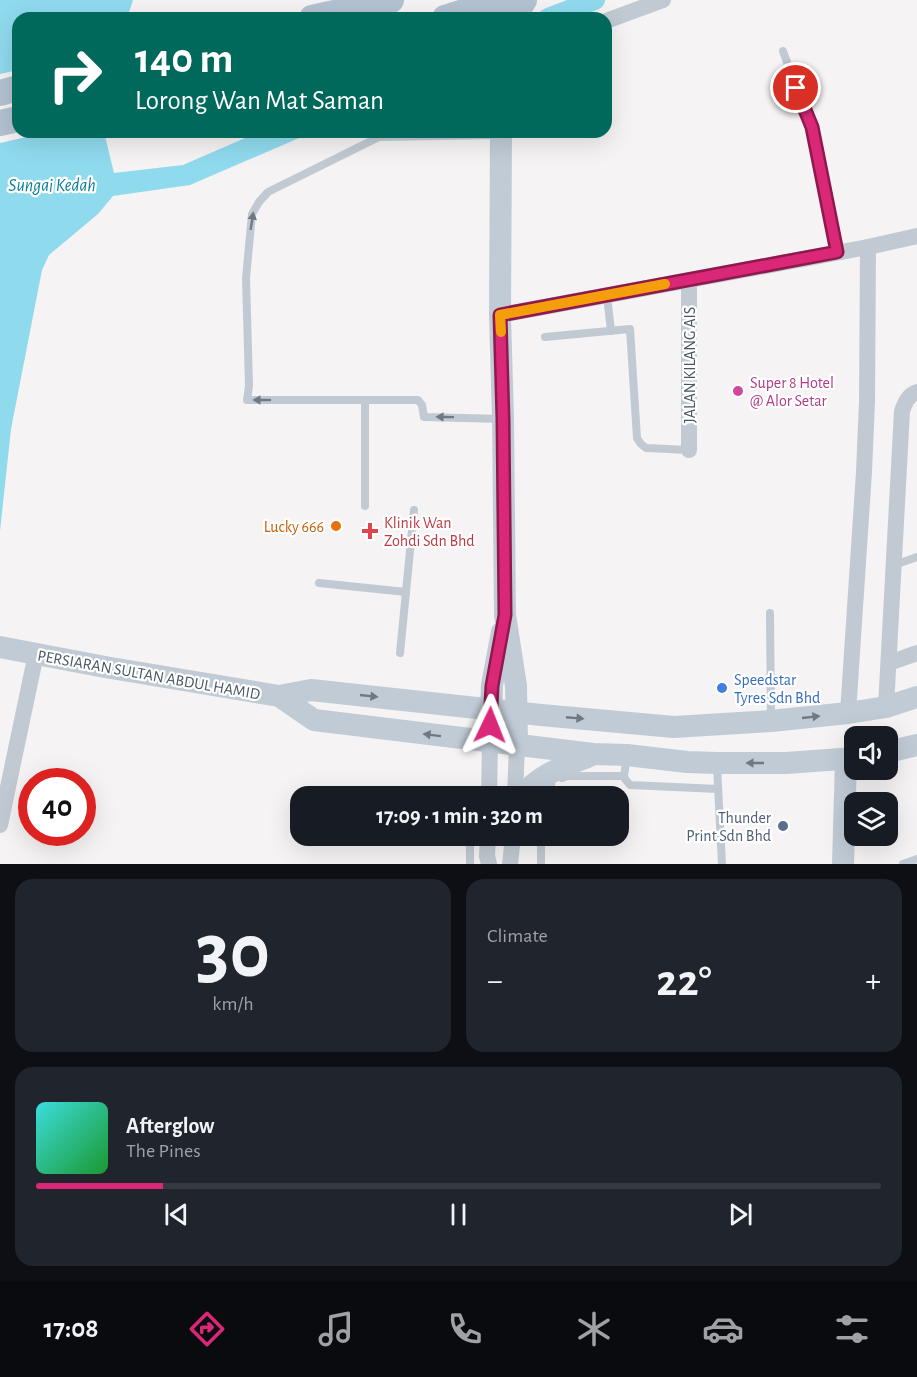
<!DOCTYPE html>
<html lang="en">
<head>
<meta charset="utf-8">
<style>
  body { margin:0; font-family:"Alegreya Sans",sans-serif; background:#20242c; color:#f1f3f6; height:100vh; display:flex; flex-direction:column; font-size:22px; white-space:nowrap }
  * { box-sizing:border-box; margin:0 }
  p { font-size:20px; color:#9ea1a6 }
  .icon { flex:none; width:33px; height:33px; fill:none; stroke:currentColor; stroke-width:2; stroke-linecap:round; stroke-linejoin:round }
  .map { position:relative; height:864px; overflow:hidden }
  .details { display:flex; flex-direction:column; gap:15px; padding:15px; background:#0d0f14; flex:1 }
  .details>* { flex:none }
  .hud { position:absolute; left:12px; top:12px; width:600px; height:126px; border-radius:18px; box-shadow:0 6px 24px #0002; background:#00695c; color:#fff; overflow:hidden }
  .fabs { position:absolute; left:844px; top:726px; display:grid; gap:12px }
  .fabs a { display:grid; place-items:center; width:54px; height:54px; border-radius:12px; background:#171b24; box-shadow:0 6px 24px #0002; font-size:30px }
  .speed { position:absolute; left:18px; top:768px; display:flex; gap:12px; font-size:30px; font-weight:700; text-align:center }
  .speed>* { display:grid; place-content:center; width:78px; height:78px; border-radius:50%; background:#171b24; box-shadow:0 6px 24px #0002; line-height:1 }
  .speed .limit { border:9px solid #d22; background:#fff; color:#111 }
  .pin { position:absolute; display:grid; place-items:center; width:51px; height:51px; color:#fff; margin:-26px; border:3px solid #fff; border-radius:50%; box-shadow:0 2px 6px #0007 }
  .me { position:absolute; width:66px; margin:-33px; rotate:2deg; stroke-linejoin:round; filter:drop-shadow(0 0 4px #0008) }
  .turn { display:flex; align-items:center; gap:21px; height:126px; padding:0 24px; font-size:27px }
  .turn .icon { width:78px; height:78px; stroke-width:2.5 }
  .turn b { display:block; font-size:42px; line-height:51px }
  .big { font-size:45px; font-weight:700; line-height:1.1 }
  .details .tile { flex:1; display:flex; flex-direction:column; justify-content:center; gap:9px; min-width:0; padding:0 21px; border-radius:18px; background:#20242c }
  .details .dial { align-items:center; gap:0 }
  .dial b { font-size:78px; line-height:1 }
  .song { display:flex; align-items:center; gap:18px }
  .cover { width:72px; height:72px; border-radius:9px; background:linear-gradient(135deg,hsl(180 70% 55%),hsl(130 70% 35%)) }
  .played { height:6px; border-radius:3px; background:linear-gradient(90deg,#db2777 15%,#363941 15%) }
  .keys { display:flex; justify-content:space-around; direction:ltr }
  .heat { display:flex; justify-content:space-between; align-items:center; font-size:33px; direction:ltr }
  .details .tiles { flex:1; display:grid; gap:15px; grid-template-columns:1fr 1fr }
  .tile:last-child { grid-column:span 2 }
  .trip { position:absolute; left:290px; top:786px; width:339px; height:60px; border-radius:18px; background:#171b24; box-shadow:0 6px 24px #0002; font-weight:700; line-height:60px; text-align:center }
  .menu { display:flex; height:96px; justify-content:space-around; align-items:center; background:#090b0e; color:#9ea1a6 }
  .menu .icon { width:42px; height:42px }
  .menu .selected { color:#db2777 }
  .menu b { font-size:27px; color:#f1f3f6 }
  .map>svg:first-child { display:block }
  .water { fill:#90daee }
  .pier { fill:#f5f3f3 }
  .lines { fill:none; stroke-linecap:round; stroke-linejoin:round }
  .canal { stroke:#90daee; stroke-width:20 }
  .lane { stroke:#c1cad2; stroke-width:8 }
  .street { stroke:#c1cad2; stroke-width:16 }
  .secondary { stroke:#c1cbd6; stroke-width:22 }
  .primary { stroke:#b3c2d1; stroke-width:26 }
  .oneway { fill:#6e7983 }
  .oneway2 { fill:#6e7984 }
  .route-casing { stroke:#8e194d; stroke-width:15 }
  .route { stroke:#db2777; stroke-width:10 }
  .slow { stroke:#f59e0b; stroke-width:10 }
  .hotel-dot { fill:#d1479c; stroke:#fff; stroke-width:2 }
  .food-dot { fill:#e8710a; stroke:#fff; stroke-width:2 }
  .health-dot { fill:#e0444e; stroke:#fff; stroke-width:2 }
  .shop-dot { fill:#3f7fe0; stroke:#fff; stroke-width:2 }
  .service-dot { fill:#5c6f8a; stroke:#fff; stroke-width:2 }
  .labels { text-anchor:middle; stroke-width:4.5; stroke-linejoin:round; paint-order:stroke }
  .street-label { font-size:16px; fill:#4a5661; stroke:#fff }
  .hotel-label { font-size:16px; fill:#b23c85; stroke:#fff; text-anchor:start }
  .health-label { font-size:16px; fill:#be3a42; stroke:#fff; text-anchor:start }
  .food-label { font-size:16px; fill:#c56008; stroke:#fff; text-anchor:end }
  .shop-label { font-size:16px; fill:#366cbe; stroke:#fff; text-anchor:start }
  .service-label { font-size:16px; fill:#4e5e75; stroke:#fff; text-anchor:end }
  .water-label { font-size:18px; font-style:italic; fill:#0c7c9b; stroke:#fff }
</style>
</head>
<body>
<div class="map">
<svg width="917" height="864" viewBox="0 0 917 864">
  <rect width="100%" height="100%" fill="#f5f3f3"/>
  <path class="water" d="M0,0H133L127,18H18V132H104L114,173L183,165L259,132H313L190,185L113,196L98,214L49,255L42,270L11,429L0,531Z"/>
  <path class="pier" d="M18,70V132H49L0,143V74Z"/>
  <g class="lines">
    <path class="canal" d="M548,18L595,0"/>
    <g class="lane">
      <path d="M783,51L796,88L812,127L837,252"/>
      <path d="M501,135L379,137L268,192L259,202L252,214L246,278L249,386L247,400H418L422,405L424,417L503,419"/>
      <path d="M607,296L611,331"/>
      <path d="M545,337L630,329L637,438L641,444L646,448L689,450"/>
      <path d="M365,400V506"/>
      <path d="M894,565L917,557"/>
      <path d="M319,583L406,592"/>
      <path d="M770,613L771,721"/>
      <path d="M400,653L414,510"/>
      <path d="M627,756L624,776L625,779L630,785L718,789"/>
      <path d="M717,766L722,864"/>
      <path d="M562,778L567,776H624"/>
      <path d="M543,796L545,789L551,784"/>
      <path d="M541,836V864"/>
      <path d="M470,864V836"/>
      <path d="M903,864L917,859"/>
    </g>
    <g class="street">
      <path d="M606,21L663,0"/>
      <path d="M689,280V450"/>
      <path d="M500,315L868,247L917,236"/>
      <path d="M889,663L917,653"/>
      <path d="M886,707L902,411C905,403 908,395 917,392"/>
      <path d="M848,713L864,472L867,401L868,247"/>
      <path d="M489,796L490,742"/>
      <path d="M515,796L517,745"/>
      <path d="M0,825L36,654"/>
      <path d="M488,836L487,856L489,864"/>
      <path d="M510,864L513,836"/>
    </g>
    <g class="secondary">
      <path d="M501,132L500,315L503,419L505,615L516,686L517,745"/>
      <path d="M0,647L105,667L279,696L311,690L541,715L674,727L771,721L848,713L886,707L917,697"/>
      <path d="M279,696L314,720L593,754L627,755L687,762L717,763H786L855,758"/>
      <path d="M490,742L492,685L502,632"/>
      <path d="M888,752L917,745"/>
      <path d="M523,796C538,774 568,765 592,755"/>
      <path d="M843,864L846,760"/>
    </g>
    <g class="primary">
      <path d="M312,18L391,0"/>
      <path d="M445,18L501,0"/>
      <path d="M513,18L524,0"/>
      <path d="M0,93L18,88"/>
      <path d="M0,123L18,119"/>
    </g>
  </g>
  <defs><path id="oneway-solid" d="M-6-.8H1V-3.2L6.5 0L1 3.2V.8H-6Z" transform="scale(1.5)"/></defs>
  <g class="oneway">
    <use href="#oneway-solid" transform="translate(252 221) rotate(-81)"/>
    <use href="#oneway-solid" transform="translate(262 400) rotate(180)"/>
    <use href="#oneway-solid" transform="translate(445 417) rotate(-179)"/>
  </g>
  <g class="oneway2">
    <use href="#oneway-solid" transform="translate(369 696) rotate(6)"/>
    <use href="#oneway-solid" transform="translate(811 717) rotate(-6)"/>
    <use href="#oneway-solid" transform="translate(575 718) rotate(5)"/>
    <use href="#oneway-solid" transform="translate(432 735) rotate(-173)"/>
    <use href="#oneway-solid" transform="translate(755 763) rotate(180)"/>
  </g>
  <g class="lines">
    <defs>
      <path id="route" d="M490,725L492,686L505,615L503,419L500,315L837,252L812,127L796,88"/>
    </defs>
    <use href="#route" class="route-casing"/>
    <use href="#route" class="route"/>
    <path class="slow" d="M501,332L500,315L665,284"/>
  </g>
  <circle class="hotel-dot" cx="738" cy="391" r="6"/>
  <circle class="food-dot" cx="336" cy="526" r="6"/>
  <path class="health-dot" d="M367 522h6v6h6v6h-6v6h-6v-6h-6v-6h6z"/>
  <circle class="shop-dot" cx="722" cy="688" r="6"/>
  <circle class="service-dot" cx="783" cy="826" r="6"/>
  <g class="labels">
    <g class="street-label">
      <text transform="translate(689 365) rotate(-90)" y="6">JALAN KILANG AIS</text>
      <text transform="translate(149 674) rotate(10)" y="6">PERSIARAN SULTAN ABDUL HAMID</text>
    </g>
    <g class="hotel-label">
      <text x="750" y="388">Super 8 Hotel<tspan x="750" dy="18">@ Alor Setar</tspan></text>
    </g>
    <g class="health-label">
      <text x="384" y="528">Klinik Wan<tspan x="384" dy="18">Zohdi Sdn Bhd</tspan></text>
    </g>
    <g class="food-label">
      <text x="324" y="532">Lucky 666</text>
    </g>
    <g class="shop-label">
      <text x="734" y="685">Speedstar<tspan x="734" dy="18">Tyres Sdn Bhd</tspan></text>
    </g>
    <g class="service-label">
      <text x="771" y="823">Thunder<tspan x="771" dy="18">Print Sdn Bhd</tspan></text>
    </g>
    <g class="water-label">
      <text x="52" y="191">Sungai Kedah</text>
    </g>
  </g>
</svg>
<div class="fabs">
<a><svg class="icon" aria-label="sound" viewBox="0 0 24 24"><path d="M4 9h4l5-4v14l-5-4H4zM17 9q2 3 0 6"/></svg></a>
<a><svg class="icon" aria-label="layers" viewBox="0 0 24 24"><path d="M12 4l9 5-9 5-9-5zM3 14l9 5 9-5"/></svg></a>
</div>
<div class="speed"><div class="limit">40</div></div>
<div class="pin" style="left:796px;top:88px;background:#d93025"><svg class="icon" aria-label="arrive" viewBox="0 0 24 24"><path d="M6 21V4h12l-3 4 3 4H6"/></svg></div>
<svg class="me" style="left:490px;top:725px" viewBox="-20 -20 40 40"><path d="M0-17L14 15 0 8-14 15z" fill="#db2777" stroke="#fff" stroke-width="4"/></svg>
<div class="trip">17:09 · 1 min · 320 m</div>
<div class="hud">
<div class="turn"><svg class="icon" aria-label="right" viewBox="0 0 24 24"><path d="M7 20v-9h11M14 6l5 5-5 5"/></svg><div><b>140 m</b>Lorong Wan Mat Saman</div></div>
</div>
</div>
<section class="details">
<div class="tiles">
<div class="tile dial"><b>30</b><p>km/h</p></div>
<div class="tile"><p>Climate</p>
<div class="heat"><a>−</a><b class="big">22°</b><a>+</a></div>
</div>
<div class="tile">
<div class="song"><i class="cover"></i><div><b>Afterglow</b><p>The Pines</p></div></div>
<div class="played"></div>
<div class="keys"><svg class="icon" aria-label="previous" viewBox="0 0 24 24"><path d="M18 5L8 12l10 7zM5 5v14"/></svg><svg class="icon" aria-label="pause" viewBox="0 0 24 24"><path d="M8 5v14M16 5v14"/></svg><svg class="icon" aria-label="next" viewBox="0 0 24 24"><path d="M6 5l10 7-10 7zM19 5v14"/></svg></div>
</div>
</div>
</section>
<nav class="menu">
<b>17:08</b>
<svg class="icon selected" aria-label="directions" viewBox="0 0 24 24"><path d="M12 3l9 9-9 9-9-9zM9 14v-3h6M13 9l2 2-2 2"/></svg>
<svg class="icon" aria-label="music" viewBox="0 0 24 24"><path d="M9 18V5l10-2v13"/><circle cx="6" cy="18" r="3"/><circle cx="16" cy="16" r="3"/></svg>
<svg class="icon" aria-label="phone" viewBox="0 0 24 24"><path d="M5 4h4l2 5-3 2q2 4 5 5l2-3 5 2v4C11 20 4 13 5 4z"/></svg>
<svg class="icon" aria-label="climate" viewBox="0 0 24 24"><path d="M12 3v18M4 7l16 10M4 17L20 7"/></svg>
<svg class="icon" aria-label="car" viewBox="0 0 24 24"><path d="M5 17H2v-5l4-1 3-4h7l3 4 3 1v5h-3M9 17h6M6 11h13"/><circle cx="7" cy="17" r="2"/><circle cx="17" cy="17" r="2"/></svg>
<svg class="icon" aria-label="filters" viewBox="0 0 24 24"><path d="M4 7h16M4 17h16"/><circle cx="9" cy="7" r="2"/><circle cx="15" cy="17" r="2"/></svg>
</nav>
</body>
</html>
